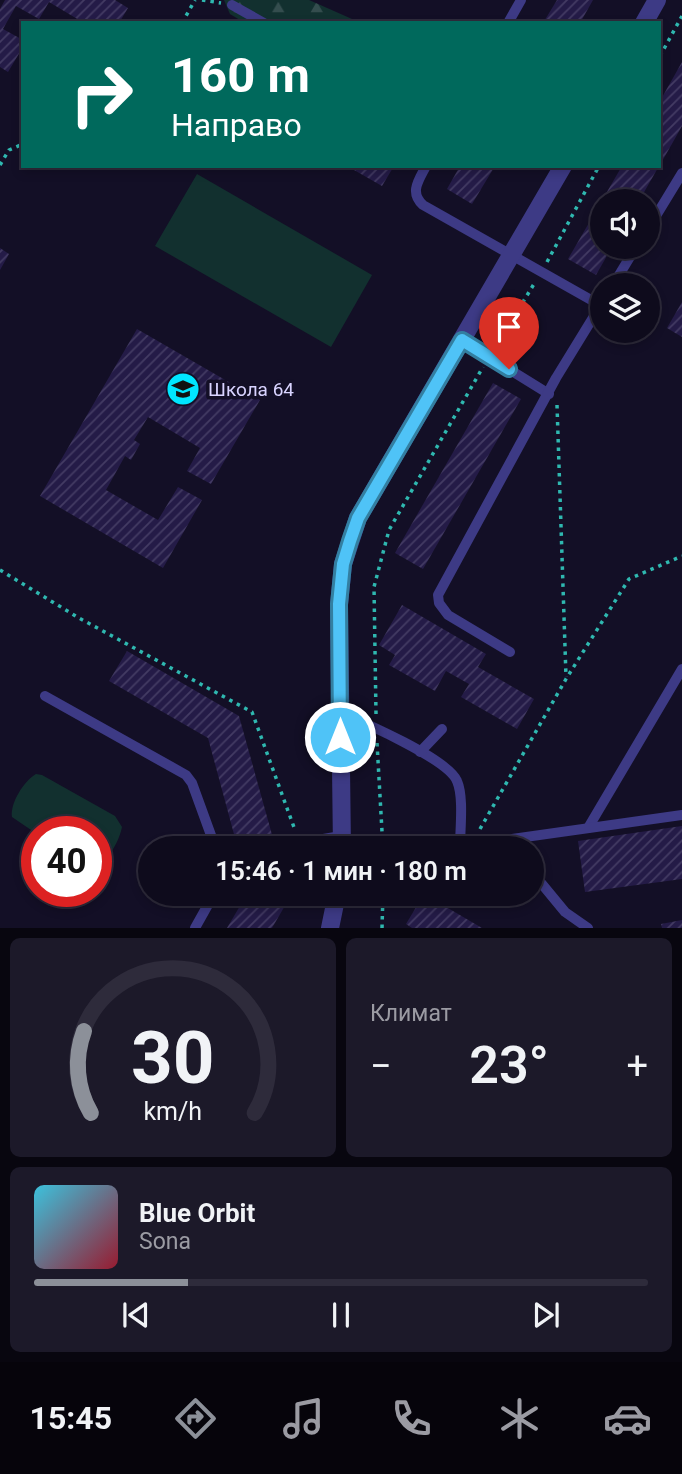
<!DOCTYPE html>
<html lang="ru">
<head>
<meta charset="utf-8">
<style>
  body { margin:0; font-family:Roboto,sans-serif; background:#1c1929; color:#f1f3f6; height:100vh; display:flex; flex-direction:column; font-size:26px; white-space:nowrap }
  * { box-sizing:border-box; margin:0 }
  p { font-size:23px; color:#9b9ba3 }
  .icon { flex:none; width:38px; height:38px; fill:none; stroke:currentColor; stroke-width:2; stroke-linecap:round; stroke-linejoin:round }
  .map { position:relative; height:928px; overflow:hidden }
  .drawer { display:flex; flex-direction:column; gap:10px; padding:10px; background:#08060f; flex:1 }
  .drawer>* { flex:none }
  .banner { position:absolute; left:21px; top:21px; width:640px; height:147px; border-radius:0px; box-shadow:0 4px 10px #0003,0 0 0 2px #2e2b3b; background:#00695c; color:#fff; overflow:hidden }
  .controls { position:absolute; left:590px; top:189px; display:grid; gap:14px }
  .controls a { display:grid; place-items:center; width:70px; height:70px; border-radius:50%; background:#0e0b1c; box-shadow:0 4px 10px #0003,0 0 0 2px #2e2b3b; font-size:35px }
  .speed { position:absolute; left:21px; top:816px; display:flex; gap:14px; font-size:35px; font-weight:700; text-align:center }
  .speed>* { display:grid; place-content:center; width:91px; height:91px; border-radius:50%; background:#0e0b1c; box-shadow:0 4px 10px #0003,0 0 0 2px #2e2b3b; line-height:1 }
  .speed .limit { border:10px solid #d22; background:#fff; color:#111 }
  .pin { position:absolute; display:grid; place-items:center; width:60px; height:60px; color:#fff; margin:-72px -30px; border-radius:50% 50% 50% 0; rotate:-45deg; box-shadow:0 0 7px #0007 }
  .pin .icon { rotate:45deg }
  .me { position:absolute; width:77px; margin:-38px; rotate:0deg; stroke-linejoin:round; filter:drop-shadow(0 0 5px #0008) }
  .turn { display:flex; align-items:center; gap:24px; height:147px; padding:0 35px; font-size:32px }
  .turn .icon { width:91px; height:91px; stroke-width:2.5 }
  .turn b { display:block; font-size:49px; line-height:60px }
  .big { font-size:52px; font-weight:600; line-height:1.1 }
  .drawer .card { flex:1; display:flex; flex-direction:column; justify-content:center; gap:10px; min-width:0; padding:0 24px; border-radius:10px; background:#1c1929 }
  .drawer .dial { align-items:center; gap:0 }
  .dial svg { height:182px; overflow:visible; fill:none; stroke:#2e2b3b; stroke-width:7; stroke-linecap:round; text-anchor:middle }
  .dial text { fill:#f1f3f6; stroke:none }
  .song { display:flex; align-items:center; gap:21px }
  .cover { width:84px; height:84px; border-radius:10px; background:linear-gradient(135deg,hsl(190 70% 55%),hsl(350 70% 35%)) }
  .played { height:7px; border-radius:4px; background:linear-gradient(90deg,#8c9099 25%,#2e2b3b 25%) }
  .keys { display:flex; justify-content:space-around; direction:ltr }
  .heat { display:flex; justify-content:space-between; align-items:center; font-size:38px; direction:ltr }
  .drawer .tiles { flex:1; display:grid; gap:10px; grid-template-columns:1fr 1fr }
  .card:last-child { grid-column:span 2 }
  .trip { position:absolute; left:138px; top:836px; width:406px; height:70px; border-radius:35px; background:#0e0b1c; box-shadow:0 4px 10px #0003,0 0 0 2px #2e2b3b; font-weight:600; line-height:70px; text-align:center }
  .tabs { display:flex; height:112px; justify-content:space-around; align-items:center; background:#06040b; color:#9b9ba3 }
  .tabs .icon { width:49px; height:49px }
  .tabs .current { color:#8c9099 }
  .tabs b { font-size:32px; color:#f1f3f6 }
  .map>svg:first-child { display:block }
  .forest { fill:url(#forest-firs) }
  .garden { fill:#12302f }
  .building { fill:url(#building-hatch) }
  .lines { fill:none; stroke-linecap:round; stroke-linejoin:round }
  .path { stroke:#2fb8b0; stroke-width:3.5; stroke-dasharray:3.5 5; stroke-linecap:butt }
  .service { stroke:#3d3a85; stroke-width:10 }
  .tertiary { stroke:#3d3a85; stroke-width:18 }
  .route-casing { stroke:#337fa1; stroke-width:18 }
  .route { stroke:#4fc3f7; stroke-width:12 }
  .labels { text-anchor:middle; stroke-width:7; stroke-linejoin:round; paint-order:stroke }
  .poi-label { font-size:19px; fill:#d9d4ff; stroke:#130f26; text-anchor:start }
</style>
</head>
<body>
<div class="map">
<svg width="682" height="928" viewBox="0 0 682 928">
  <defs>
    <pattern id="forest-firs" width="22" height="20" patternUnits="userSpaceOnUse" patternTransform="scale(1.75)"><rect width="22" height="20" fill="#12302f"/><path d="M5 1l3.5 6h-7zM16 11l3.5 6h-7z" fill="#344d4e"/></pattern>
    <pattern id="building-hatch" width="6" height="6" patternUnits="userSpaceOnUse" patternTransform="scale(1.75)"><rect width="6" height="6" fill="#241b47"/><path d="M-1 1l2-2M0 6l6-6M5 7l2-2" fill="none" stroke="#433b63"/></pattern>
  </defs>
  <rect width="100%" height="100%" fill="#130f26"/>
  <path class="forest" d="M224,0H309L361,23H245L230,14Z"/>
  <g class="garden">
    <path d="M197,174L372,275L331,347L155,246Z"/>
    <path d="M36,774L42,775L115,816L122,827C119,841 110,859 96,865V831H37V834L12,817C10,803 24,781 36,774Z"/>
  </g>
  <g class="building">
    <path d="M5,0H115L128,8L119,23H84L49,2L39,19L16,6L3,29L23,40V47L8,72L0,67V9Z"/>
    <path d="M557,0H593L580,23H543Z"/>
    <path d="M682,62V126L660,165V101Z"/>
    <path d="M347,166H394L382,186Z"/>
    <path d="M460,166H495L472,204L447,189Z"/>
    <path d="M622,166H659L639,201H602V247H612L596,275L568,259Z"/>
    <path d="M0,248L9,254L0,270Z"/>
    <path d="M682,302V337L667,328Z"/>
    <path d="M137,329L260,400L211,484L187,471L200,448L148,417L134,440L140,444L131,460L125,456L106,490L158,520L178,487L202,500L163,568L40,496Z"/>
    <path d="M493,383L521,399L423,569L395,553Z"/>
    <path d="M402,605L486,654L478,667L534,699L517,729L461,697L469,684L446,671L435,691L389,665L395,655L379,645Z"/>
    <path d="M127,651L239,716L276,849H238L208,738L109,681Z"/>
    <path d="M682,826V879L585,892L578,841Z"/>
    <path d="M247,894H289L290,897L272,928H227Z"/>
    <path d="M424,894L482,928H412L406,924Z"/>
    <path d="M682,920V928H662L661,924Z"/>
  </g>
  <g class="lines">
    <g class="path">
      <path d="M202,0L221,3"/>
      <path d="M182,23L195,0"/>
      <path d="M660,56L682,16"/>
      <path d="M0,165L9,150L23,144"/>
      <path d="M547,262L599,166"/>
      <path d="M496,346L534,284"/>
      <path d="M557,405L566,677"/>
      <path d="M0,570L79,618L252,712L295,830"/>
      <path d="M376,714L374,587L389,530L483,367"/>
      <path d="M377,743L383,849"/>
      <path d="M480,829L566,679L629,579L682,556"/>
      <path d="M382,928L383,894"/>
    </g>
    <g class="service">
      <path d="M232,5L264,23"/>
      <path d="M508,23L521,0"/>
      <path d="M426,166C419,180 409,192 423,205L600,305"/>
      <path d="M648,229L682,173"/>
      <path d="M613,285L636,247"/>
      <path d="M462,340L549,394"/>
      <path d="M510,652L448,615L439,603L438,595L556,378L602,303"/>
      <path d="M45,696L186,775L192,783L216,849"/>
      <path d="M339,712C363,722 448,759 457,781C464,797 460,829 460,847"/>
      <path d="M420,752L442,729"/>
      <path d="M588,828L682,669"/>
      <path d="M286,849L300,843L341,836"/>
      <path d="M440,849L682,815"/>
      <path d="M532,872L565,912L588,928"/>
      <path d="M195,928L214,894"/>
    </g>
    <g class="tertiary">
      <path d="M644,23L657,0"/>
      <path d="M342,849L339,605L343,564L358,518L563,166"/>
      <path d="M330,928L337,894"/>
    </g>
  </g>
  <g class="lines">
    <defs>
      <path id="route" d="M340,737L339,604L343,564L350,541L358,518L462,340L509,369"/>
    </defs>
    <use href="#route" class="route-casing"/>
    <use href="#route" class="route"/>
  </g>
  <defs>
    <symbol id="school-disc" viewBox="-11 -11 22 22"><circle r="9.5" fill="#00e5ff" stroke="#130f26"/><path d="M0-5L7-2L0 1L-7-2ZM-4 1L0 2.5L4 1V4Q0 6-4 4Z" fill="#111"/></symbol>
  </defs>
  <g fill-rule="evenodd">
    <use href="#school-disc" x="164" y="370" width="38" height="38"/>
  </g>
  <g class="labels">
    <g class="poi-label">
      <text x="208" y="396">Школа 64</text>
    </g>
  </g>
</svg>
<div class="controls">
<a><svg class="icon" aria-label="sound" viewBox="0 0 24 24"><path d="M4 9h4l5-4v14l-5-4H4zM17 9q2 3 0 6"/></svg></a>
<a><svg class="icon" aria-label="layers" viewBox="0 0 24 24"><path d="M12 4l9 5-9 5-9-5zM3 14l9 5 9-5"/></svg></a>
</div>
<div class="speed"><div class="limit">40</div></div>
<div class="pin" style="left:509px;top:369px;background:#d93025"><svg class="icon" aria-label="arrive" viewBox="0 0 24 24"><path d="M6 21V4h12l-3 4 3 4H6"/></svg></div>
<svg class="me" style="left:340px;top:737px" viewBox="-20 -20 40 40"><circle r="17" fill="#4fc3f7" stroke="#fff" stroke-width="3"/><path d="M0-11L8 9 0 5-8 9z" fill="#fff"/></svg>
<div class="trip">15:46 · 1 мин · 180 m</div>
<div class="banner">
<div class="turn"><svg class="icon" aria-label="right" viewBox="0 0 24 24"><path d="M7 20v-9h11M14 6l5 5-5 5"/></svg><div><b>160 m</b>Направо</div></div>
</div>
</div>
<section class="drawer">
<div class="tiles">
<div class="card dial"><svg viewBox="0 0 100 80">
<path d="M14 69A42 42 0 1 1 86 69"/>
<path d="M14 69A42 42 0 0 1 11 33" stroke="#8c9099"/>
<text x="50" y="56" font-size="32" font-weight="700">30</text>
<text x="50" y="72" font-size="11">km/h</text>
</svg></div>
<div class="card"><p>Климат</p>
<div class="heat"><a>−</a><b class="big">23°</b><a>+</a></div>
</div>
<div class="card">
<div class="song"><i class="cover"></i><div><b>Blue Orbit</b><p>Sona</p></div></div>
<div class="played"></div>
<div class="keys"><svg class="icon" aria-label="previous" viewBox="0 0 24 24"><path d="M18 5L8 12l10 7zM5 5v14"/></svg><svg class="icon" aria-label="pause" viewBox="0 0 24 24"><path d="M8 5v14M16 5v14"/></svg><svg class="icon" aria-label="next" viewBox="0 0 24 24"><path d="M6 5l10 7-10 7zM19 5v14"/></svg></div>
</div>
</div>
</section>
<nav class="tabs">
<b>15:45</b>
<svg class="icon current" aria-label="directions" viewBox="0 0 24 24"><path d="M12 3l9 9-9 9-9-9zM9 14v-3h6M13 9l2 2-2 2"/></svg>
<svg class="icon" aria-label="music" viewBox="0 0 24 24"><path d="M9 18V5l10-2v13"/><circle cx="6" cy="18" r="3"/><circle cx="16" cy="16" r="3"/></svg>
<svg class="icon" aria-label="phone" viewBox="0 0 24 24"><path d="M5 4h4l2 5-3 2q2 4 5 5l2-3 5 2v4C11 20 4 13 5 4z"/></svg>
<svg class="icon" aria-label="climate" viewBox="0 0 24 24"><path d="M12 3v18M4 7l16 10M4 17L20 7"/></svg>
<svg class="icon" aria-label="car" viewBox="0 0 24 24"><path d="M5 17H2v-5l4-1 3-4h7l3 4 3 1v5h-3M9 17h6M6 11h13"/><circle cx="7" cy="17" r="2"/><circle cx="17" cy="17" r="2"/></svg>
</nav>
</body>
</html>
